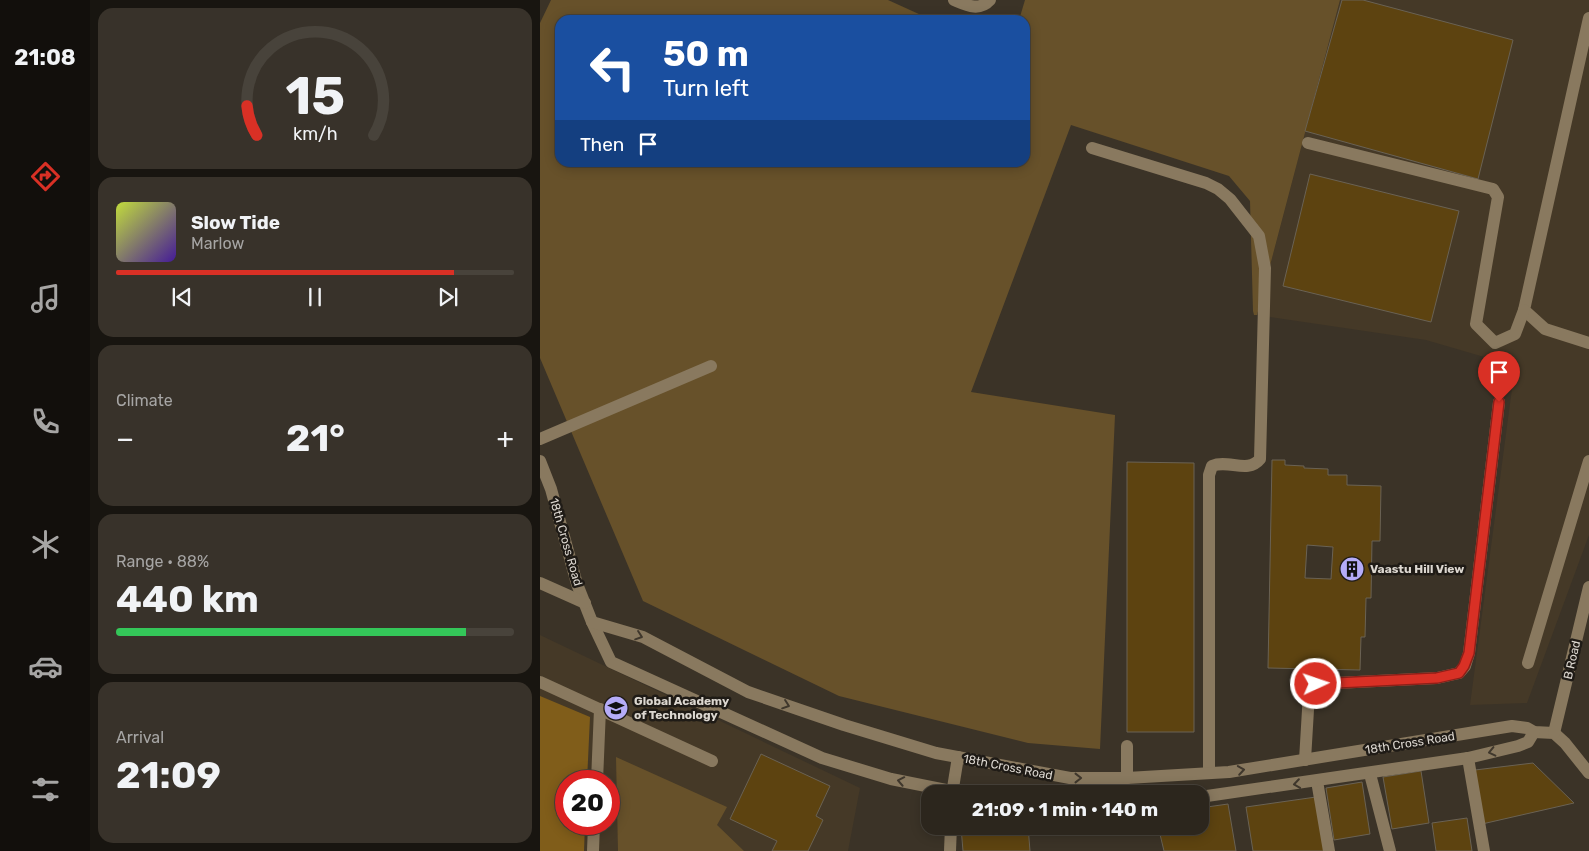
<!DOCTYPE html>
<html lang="en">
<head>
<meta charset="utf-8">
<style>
  body { margin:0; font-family:Rubik,sans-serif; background:#38322a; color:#f1f3f6; height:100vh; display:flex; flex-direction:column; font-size:19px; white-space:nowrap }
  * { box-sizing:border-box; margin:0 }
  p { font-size:16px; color:#a6a5a4 }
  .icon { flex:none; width:28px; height:28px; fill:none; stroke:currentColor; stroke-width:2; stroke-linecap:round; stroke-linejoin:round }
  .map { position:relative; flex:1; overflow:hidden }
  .panel { display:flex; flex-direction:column; gap:8px; padding:8px; background:#181510; width:450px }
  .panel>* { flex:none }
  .top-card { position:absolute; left:15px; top:15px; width:475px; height:152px; border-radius:15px; box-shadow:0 2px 12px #0003,0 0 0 1px #48433b; background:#1a4fa0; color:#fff; overflow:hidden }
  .speed { position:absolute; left:15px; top:770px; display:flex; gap:10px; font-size:25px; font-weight:700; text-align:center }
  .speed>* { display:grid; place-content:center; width:65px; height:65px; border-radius:50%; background:#2c261d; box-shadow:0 2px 12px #0003,0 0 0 1px #48433b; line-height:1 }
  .speed .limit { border:8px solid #d22; background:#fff; color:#111 }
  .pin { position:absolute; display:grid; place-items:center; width:42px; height:42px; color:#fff; margin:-51px -21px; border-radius:50% 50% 50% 0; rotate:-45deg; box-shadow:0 0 5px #0007 }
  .pin .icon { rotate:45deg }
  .me { position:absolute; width:55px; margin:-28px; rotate:87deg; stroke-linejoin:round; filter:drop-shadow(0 0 4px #0008) }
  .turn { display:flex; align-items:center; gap:18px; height:105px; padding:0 25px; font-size:22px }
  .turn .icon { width:65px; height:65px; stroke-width:2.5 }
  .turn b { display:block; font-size:35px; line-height:42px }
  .then { display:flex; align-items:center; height:48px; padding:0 25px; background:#0003; gap:10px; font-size:19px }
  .big { font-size:38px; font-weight:700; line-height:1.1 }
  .panel .tile { flex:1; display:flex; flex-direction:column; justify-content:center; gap:8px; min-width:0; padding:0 18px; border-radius:15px; background:#38322a }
  .panel .dial { align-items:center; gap:0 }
  .dial svg { height:130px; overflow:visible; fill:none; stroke:#48433b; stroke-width:7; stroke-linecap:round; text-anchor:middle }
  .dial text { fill:#f1f3f6; stroke:none }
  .song { display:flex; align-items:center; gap:15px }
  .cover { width:60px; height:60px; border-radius:8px; background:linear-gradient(135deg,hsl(70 70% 55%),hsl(260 70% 35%)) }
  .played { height:5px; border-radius:2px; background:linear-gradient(90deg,#d93025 85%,#48433b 85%) }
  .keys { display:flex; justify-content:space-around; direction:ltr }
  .heat { display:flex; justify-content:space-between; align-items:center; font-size:28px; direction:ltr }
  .charge { height:8px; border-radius:4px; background:linear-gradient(90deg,#34c759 88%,#48433b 0) }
  .trip { position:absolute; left:381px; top:785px; width:288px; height:50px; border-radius:15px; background:#2c261d; box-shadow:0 2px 12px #0003,0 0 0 1px #48433b; font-weight:700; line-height:50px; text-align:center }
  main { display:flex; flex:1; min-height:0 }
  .tabs { display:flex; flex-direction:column; width:90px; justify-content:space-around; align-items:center; background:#120f0c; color:#a6a5a4 }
  .tabs .icon { width:35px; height:35px }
  .tabs .active { color:#d93025 }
  .tabs b { font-size:22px; color:#f1f3f6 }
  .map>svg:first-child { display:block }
  .built { fill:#453927; fill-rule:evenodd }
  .green { fill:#67512a }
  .forest { fill:#805d1a }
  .building { fill:#5d4310; stroke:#6a6254; fill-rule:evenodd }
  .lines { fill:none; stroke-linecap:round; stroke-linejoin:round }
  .minor { stroke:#89795f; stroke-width:12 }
  .oneway { stroke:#3f372c }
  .route-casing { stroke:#8d1f18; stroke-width:12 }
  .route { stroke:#d93025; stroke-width:9 }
  .labels { text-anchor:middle; stroke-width:5; stroke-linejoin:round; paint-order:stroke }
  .street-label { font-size:12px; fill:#dcd7d0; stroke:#1f1b16 }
  .poi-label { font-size:12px; font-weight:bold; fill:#dcd7d0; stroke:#1f1b16; text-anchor:start }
</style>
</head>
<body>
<main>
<nav class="tabs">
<b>21:08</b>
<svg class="icon active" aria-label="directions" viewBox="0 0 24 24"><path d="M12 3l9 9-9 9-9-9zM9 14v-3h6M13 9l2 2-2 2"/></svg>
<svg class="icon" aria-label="music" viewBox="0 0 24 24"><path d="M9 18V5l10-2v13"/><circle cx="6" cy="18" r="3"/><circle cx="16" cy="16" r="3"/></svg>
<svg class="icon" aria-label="phone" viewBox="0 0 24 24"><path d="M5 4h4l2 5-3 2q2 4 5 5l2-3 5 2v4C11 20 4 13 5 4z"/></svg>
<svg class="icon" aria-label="climate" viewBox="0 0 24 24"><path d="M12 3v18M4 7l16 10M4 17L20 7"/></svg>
<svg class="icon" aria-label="car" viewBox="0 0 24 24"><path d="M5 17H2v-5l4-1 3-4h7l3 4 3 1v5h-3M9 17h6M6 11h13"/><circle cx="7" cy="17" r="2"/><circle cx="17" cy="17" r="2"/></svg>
<svg class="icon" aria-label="filters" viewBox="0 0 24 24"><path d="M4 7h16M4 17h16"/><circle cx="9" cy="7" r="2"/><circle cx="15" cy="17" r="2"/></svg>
</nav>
<section class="panel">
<div class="tile dial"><svg viewBox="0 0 100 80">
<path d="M14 69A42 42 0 1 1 86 69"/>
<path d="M14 69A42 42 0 0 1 8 51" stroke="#d93025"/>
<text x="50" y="56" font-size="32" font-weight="700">15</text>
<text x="50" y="72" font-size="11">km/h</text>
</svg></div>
<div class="tile">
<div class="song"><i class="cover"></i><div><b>Slow Tide</b><p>Marlow</p></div></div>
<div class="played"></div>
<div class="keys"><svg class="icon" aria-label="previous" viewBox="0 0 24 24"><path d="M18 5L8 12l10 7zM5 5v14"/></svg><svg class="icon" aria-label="pause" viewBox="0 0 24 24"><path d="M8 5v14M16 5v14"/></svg><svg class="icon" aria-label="next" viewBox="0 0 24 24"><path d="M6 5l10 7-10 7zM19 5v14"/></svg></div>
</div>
<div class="tile"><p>Climate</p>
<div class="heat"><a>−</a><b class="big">21°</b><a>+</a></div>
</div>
<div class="tile"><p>Range · 88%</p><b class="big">440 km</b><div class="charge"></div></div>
<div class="tile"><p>Arrival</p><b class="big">21:09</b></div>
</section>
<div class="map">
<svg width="1049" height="851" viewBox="0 0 1049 851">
  <rect width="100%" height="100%" fill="#3b3327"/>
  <g class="built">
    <path d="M800,0H1049V535L987,703L930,705L975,366L886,340L717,315Z"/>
    <path d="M0,635L320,788L308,851H0ZM26,781H69V824H26Z"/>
  </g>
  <g class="green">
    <path d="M11,0H348L392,20H20V162H485V20H479L485,0H800L717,315H714L713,311L710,201L689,176L531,125L431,392L575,415L560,749L488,743L299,696L103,601L0,358V23Z"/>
    <path d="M76,757L187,807L177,825L204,851H78Z"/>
  </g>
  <path class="forest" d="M0,696L50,717L47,781H26V824H45L44,851H0Z"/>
  <g class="building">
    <path d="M802,0H823L973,40L938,179L765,131Z"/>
    <path d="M770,174L919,211L891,322L743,286Z"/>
    <path d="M732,460H745V465L764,466V468L788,469V475H807V485L841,486L840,541H832L831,598H826L825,637H821L820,670L728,668ZM767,545L793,547L791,579L765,578Z"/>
    <path d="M587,462L654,463V732H587Z"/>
    <path d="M221,754L290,786L276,816L283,820L268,851H232L237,841L190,819Z"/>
    <path d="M993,763L1034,803L942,824L935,770Z"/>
    <path d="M881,771L889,823L852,829L843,777Z"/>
    <path d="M822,782L830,834L794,840L786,788Z"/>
    <path d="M776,797L785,851H713L706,807Z"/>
    <path d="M688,804L696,851H624L618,826H660V808Z"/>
    <path d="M927,818L932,851H896L892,823Z"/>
    <path d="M488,826L490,851H423L421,827Z"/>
  </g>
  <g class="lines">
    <g class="minor">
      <path d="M414,0C426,5 439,12 450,0"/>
      <path d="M1049,18L984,310L1005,329L1049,343"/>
      <path d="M768,143L953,189L958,197L936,324L955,343L975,334L984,310"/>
      <path d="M552,148L666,183L678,189L690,199L719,236L725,268L720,459C708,474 688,459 672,466L669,475V773"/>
      <path d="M0,439L171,366"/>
      <path d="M0,461L11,489L37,584L52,622L71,662L282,758L351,779L426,794"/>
      <path d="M0,583L45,603"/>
      <path d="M52,622L103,637L208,692L304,725L396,753L530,778H587L689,772L972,726L987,728L994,732L1014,733L1025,743L1049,773"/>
      <path d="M988,663L1049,461"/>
      <path d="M0,682L172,761"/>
      <path d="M1014,733L1049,587"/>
      <path d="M928,758L944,851"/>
      <path d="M765,760L769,693L776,684L897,678L919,673L925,666L929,653L959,402"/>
      <path d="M830,774L850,851"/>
      <path d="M587,778V746"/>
      <path d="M57,781L60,709"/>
      <path d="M777,781L789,851"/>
      <path d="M412,794L418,757"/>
      <path d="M660,797L928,758L978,746L988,742L994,732"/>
      <path d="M53,851L54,824"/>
      <path d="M410,851L411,826"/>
    </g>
  </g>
  <defs><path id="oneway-chevron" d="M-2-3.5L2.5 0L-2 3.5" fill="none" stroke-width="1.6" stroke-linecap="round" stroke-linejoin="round" transform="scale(1.25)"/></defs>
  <g class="oneway">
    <use href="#oneway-chevron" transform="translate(99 636) rotate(19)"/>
    <use href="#oneway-chevron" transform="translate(246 705) rotate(19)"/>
    <use href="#oneway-chevron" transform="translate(952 752) rotate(167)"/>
    <use href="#oneway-chevron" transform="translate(701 770) rotate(-9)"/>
    <use href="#oneway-chevron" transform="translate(538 778)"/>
    <use href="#oneway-chevron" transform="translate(361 781) rotate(-169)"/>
    <use href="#oneway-chevron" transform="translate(757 784) rotate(172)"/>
  </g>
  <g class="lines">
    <defs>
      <path id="route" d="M776,684L897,678L919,673L924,666L929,653L959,402"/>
    </defs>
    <use href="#route" class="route-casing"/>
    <use href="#route" class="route"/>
  </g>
  <defs>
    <symbol id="building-disc" viewBox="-11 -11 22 22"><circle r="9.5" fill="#b5acf8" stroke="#1f1b16"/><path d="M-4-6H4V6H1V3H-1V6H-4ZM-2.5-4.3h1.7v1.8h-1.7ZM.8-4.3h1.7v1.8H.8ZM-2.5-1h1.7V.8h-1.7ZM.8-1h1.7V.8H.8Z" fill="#111"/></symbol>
    <symbol id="university-disc" viewBox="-11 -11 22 22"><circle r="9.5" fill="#b5acf8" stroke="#1f1b16"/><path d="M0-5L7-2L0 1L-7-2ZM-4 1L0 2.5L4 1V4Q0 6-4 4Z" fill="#111"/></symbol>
  </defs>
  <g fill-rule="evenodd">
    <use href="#building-disc" x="798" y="555" width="28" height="28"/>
    <use href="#university-disc" x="62" y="694" width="28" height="28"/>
  </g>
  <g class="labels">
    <g class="street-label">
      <text transform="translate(26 542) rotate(74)" y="4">18th Cross Road</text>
      <text transform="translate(1032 660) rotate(-77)" y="4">B Road</text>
      <text transform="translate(870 743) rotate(-9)" y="4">18th Cross Road</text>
      <text transform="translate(468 767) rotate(11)" y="4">18th Cross Road</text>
    </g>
    <g class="poi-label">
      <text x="830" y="573">Vaastu Hill View</text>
      <text x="94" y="705">Global Academy<tspan x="94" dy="14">of Technology</tspan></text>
    </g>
  </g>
</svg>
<div class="speed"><div class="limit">20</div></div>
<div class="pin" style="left:959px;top:402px;background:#d93025"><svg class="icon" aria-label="arrive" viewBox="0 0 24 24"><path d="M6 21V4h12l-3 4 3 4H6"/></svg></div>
<svg class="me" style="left:776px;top:684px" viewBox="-20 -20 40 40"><circle r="17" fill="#d93025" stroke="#fff" stroke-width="3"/><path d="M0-11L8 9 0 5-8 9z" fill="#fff"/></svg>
<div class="trip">21:09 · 1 min · 140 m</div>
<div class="top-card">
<div class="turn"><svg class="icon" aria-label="left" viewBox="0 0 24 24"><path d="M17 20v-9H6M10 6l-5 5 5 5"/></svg><div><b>50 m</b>Turn left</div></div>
<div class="then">Then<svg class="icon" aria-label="arrive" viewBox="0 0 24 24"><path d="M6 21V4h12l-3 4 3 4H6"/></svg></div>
</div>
</div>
</main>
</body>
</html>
